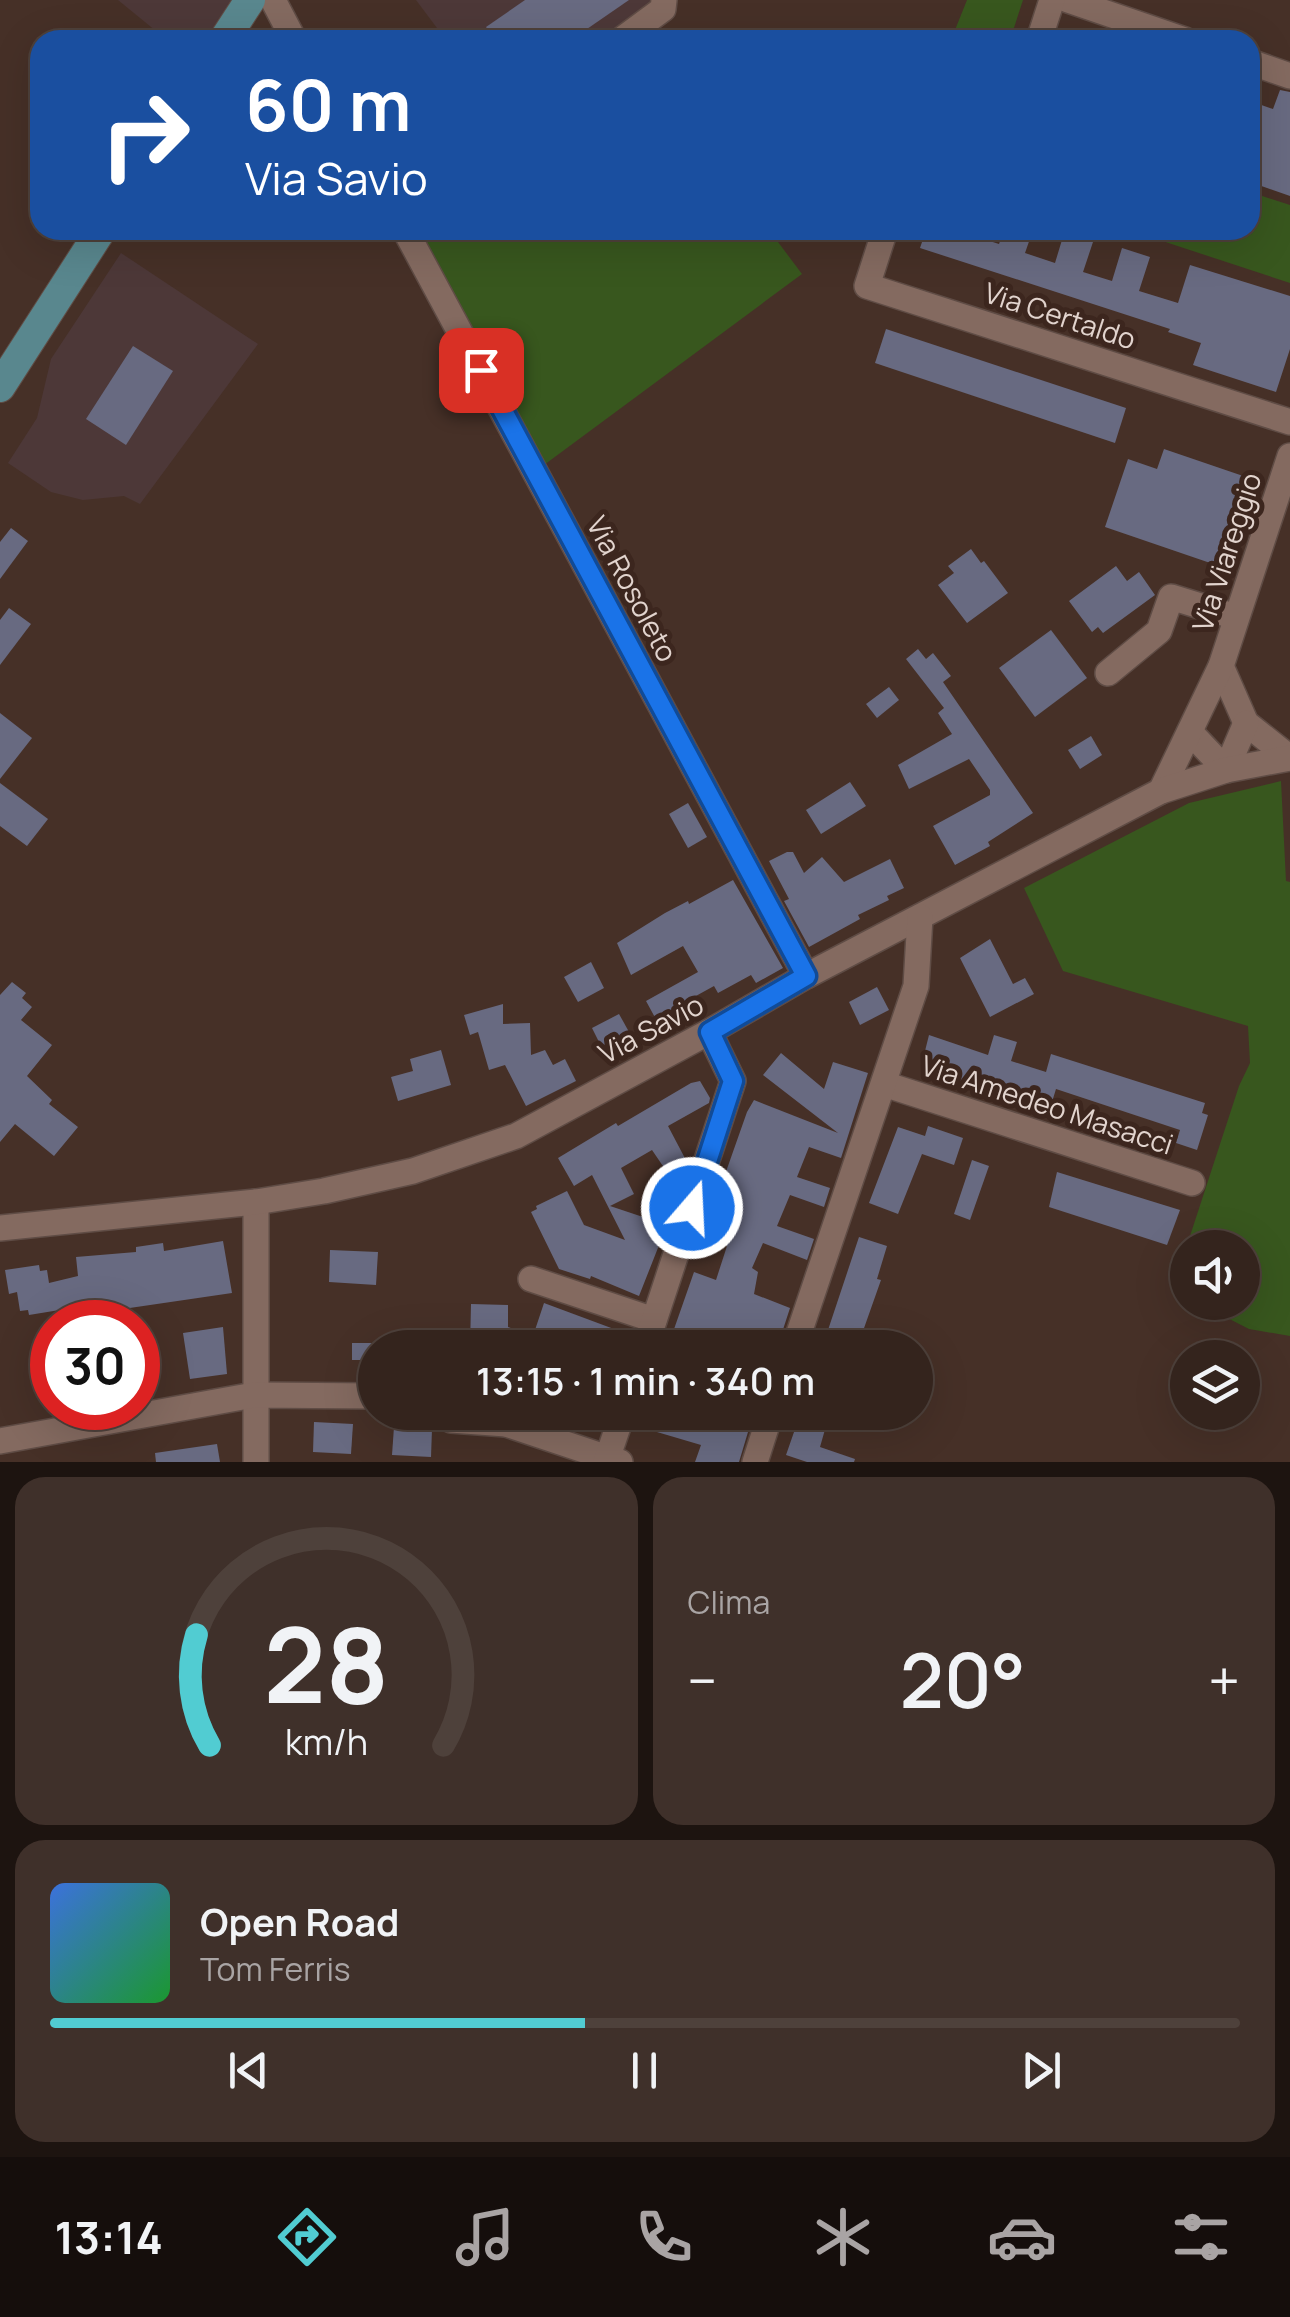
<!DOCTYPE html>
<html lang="it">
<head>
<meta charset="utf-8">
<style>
  body { margin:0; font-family:Manrope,sans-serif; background:#3f302a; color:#f1f3f6; height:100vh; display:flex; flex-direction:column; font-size:38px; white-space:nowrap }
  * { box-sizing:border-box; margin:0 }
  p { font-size:32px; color:#a9a4a4 }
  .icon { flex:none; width:55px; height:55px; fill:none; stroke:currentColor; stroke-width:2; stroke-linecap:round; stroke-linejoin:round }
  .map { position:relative; height:1462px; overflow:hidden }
  .panel { display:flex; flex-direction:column; gap:15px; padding:15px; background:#1d1410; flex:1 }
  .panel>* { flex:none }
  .hud { position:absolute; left:30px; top:30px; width:1230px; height:210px; border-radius:30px; box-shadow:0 10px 40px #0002,0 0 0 2px #4e413b; background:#1a4fa0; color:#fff; overflow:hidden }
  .buttons { position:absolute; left:1170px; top:1230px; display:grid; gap:20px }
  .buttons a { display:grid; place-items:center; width:90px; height:90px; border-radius:50%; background:#34241d; box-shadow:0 10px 40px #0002,0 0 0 2px #4e413b; font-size:50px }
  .speed { position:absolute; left:30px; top:1300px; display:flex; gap:20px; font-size:50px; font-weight:700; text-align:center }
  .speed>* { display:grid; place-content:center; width:130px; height:130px; border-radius:50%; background:#34241d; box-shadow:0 10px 40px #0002,0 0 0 2px #4e413b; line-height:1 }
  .speed .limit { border:15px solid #d22; background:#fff; color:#111 }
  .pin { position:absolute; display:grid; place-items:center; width:85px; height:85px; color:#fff; margin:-42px; border-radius:20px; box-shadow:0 5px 15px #0006 }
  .me { position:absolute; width:110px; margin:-55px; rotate:19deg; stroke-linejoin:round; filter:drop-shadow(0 0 8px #0008) }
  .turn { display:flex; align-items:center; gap:35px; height:210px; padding:0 50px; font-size:45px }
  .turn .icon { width:130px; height:130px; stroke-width:2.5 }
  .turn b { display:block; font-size:70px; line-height:85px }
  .big { font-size:75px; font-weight:600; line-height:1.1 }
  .panel .tile { flex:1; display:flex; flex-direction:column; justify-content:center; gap:15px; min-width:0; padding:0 35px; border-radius:30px; background:#3f302a }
  .panel .dial { align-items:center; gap:0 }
  .dial svg { height:260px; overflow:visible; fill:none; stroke:#4e413b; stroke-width:7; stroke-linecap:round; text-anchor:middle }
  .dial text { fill:#f1f3f6; stroke:none }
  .song { display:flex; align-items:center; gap:30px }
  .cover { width:120px; height:120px; border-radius:15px; background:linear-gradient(135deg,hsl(220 70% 55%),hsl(130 70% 35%)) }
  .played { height:10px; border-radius:5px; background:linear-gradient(90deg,#51ccd2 45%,#4e413b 45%) }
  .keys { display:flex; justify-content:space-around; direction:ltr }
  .heat { display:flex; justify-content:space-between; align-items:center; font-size:55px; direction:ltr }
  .panel .tiles { flex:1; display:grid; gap:15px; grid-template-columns:1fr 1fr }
  .tile:last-child { grid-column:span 2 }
  .trip { position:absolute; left:358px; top:1330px; width:575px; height:100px; border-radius:50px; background:#34241d; box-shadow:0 10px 40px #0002,0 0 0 2px #4e413b; font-weight:600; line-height:100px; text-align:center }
  .menu { display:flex; height:160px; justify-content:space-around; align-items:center; background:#150e0c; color:#a9a4a4 }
  .menu .icon { width:70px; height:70px }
  .menu .active { color:#51ccd2 }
  .menu b { font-size:45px; color:#f1f3f6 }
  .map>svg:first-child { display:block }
  .industrial { fill:#4d3838 }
  .green { fill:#38571e }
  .building { fill:#686a81 }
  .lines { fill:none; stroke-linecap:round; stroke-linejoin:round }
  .minor-casing { stroke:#5f4c45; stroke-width:28 }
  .major-casing { stroke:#5f4c45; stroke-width:32 }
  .minor { stroke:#846a60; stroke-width:25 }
  .major { stroke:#59878e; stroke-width:30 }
  .route-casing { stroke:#114b97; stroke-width:25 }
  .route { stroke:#1a73e8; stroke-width:18 }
  .labels { text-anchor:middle; stroke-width:10; stroke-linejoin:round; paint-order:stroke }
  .street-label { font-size:28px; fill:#e2d4ce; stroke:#3c261e }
</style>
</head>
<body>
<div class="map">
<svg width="1290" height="1462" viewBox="0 0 1290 1462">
  <rect width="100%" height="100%" fill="#463027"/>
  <g class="industrial">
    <path d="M118,0H232L208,40H167Z"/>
    <path d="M416,0H656L658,3L607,40H446Z"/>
    <path d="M121,253L258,344L140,504L124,496L83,500L51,492L8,463L37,418L51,359Z"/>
  </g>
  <g class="green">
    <path d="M967,0H1023L1010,40H951Z"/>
    <path d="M1250,192L1290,205V283L1129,230H1250Z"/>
    <path d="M413,230H769L802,274L544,465Z"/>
    <path d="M1281,781L1286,881L1290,882V1336L1249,1329L1198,1303L1242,1302V1248H1188L1187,1296L1174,1285L1239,1086L1250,1063L1248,1026L1063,971L1024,888L1189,803Z"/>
  </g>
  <g class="building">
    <path d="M525,0H629L571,40H495L486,27Z"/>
    <path d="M1280,90L1290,92V196L1250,182V101L1273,109Z"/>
    <path d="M926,230H955L999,244L1004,230H1033L1025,253L1055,263L1065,230L1094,239L1083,272L1112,281L1122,248L1150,257L1139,291L1178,303L1190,265L1290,296V349L1276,392L1193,365L1201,343L1168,332L1170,329L920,248Z"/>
    <path d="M886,329L1126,408L1115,443L875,363Z"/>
    <path d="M133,346L173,371L126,445L86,419Z"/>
    <path d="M1164,449L1249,478L1219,566L1105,527L1128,459L1157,469Z"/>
    <path d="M11,528L28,541L0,579V542Z"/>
    <path d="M971,549L981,563L984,561L1008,593L967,623L938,585L954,573L948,566Z"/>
    <path d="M1116,566L1127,581L1139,572L1155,595L1103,633L1098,627L1092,632L1069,601Z"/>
    <path d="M9,608L31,624L0,665V620Z"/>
    <path d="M1051,630L1087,678L1035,717L999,668Z"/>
    <path d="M918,649L926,659L933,653L951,676L943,682L1033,813L988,842L990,846L955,865L933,826L990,795V790L969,759L909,789L898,765L952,734L938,713L944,708L906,659Z"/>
    <path d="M889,687L899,700L877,718L866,704Z"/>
    <path d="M0,713L32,738L0,779Z"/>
    <path d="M1091,736L1102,755L1080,769L1068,750Z"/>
    <path d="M850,782L866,806L821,834L806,810Z"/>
    <path d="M0,783L48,819L27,846L0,826Z"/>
    <path d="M688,803L707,837L688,848L669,814Z"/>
    <path d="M787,852H793L804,873L822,857L844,882L890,859L904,888L887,896L889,900L858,915L860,919L809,947L784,901L789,899L769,861Z"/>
    <path d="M733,880L783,968L756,983L751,975L718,993L714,986L685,1002L687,1007L658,1023L646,1001L698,972L683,946L631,975L617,943L665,913L688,901L689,904Z"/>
    <path d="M990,939L1013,984L1025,978L1034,994L990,1017L960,958Z"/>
    <path d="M591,962L604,988L578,1002L564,977Z"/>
    <path d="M12,982L26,993L22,998L32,1007L21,1020L52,1045L27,1076L52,1100L49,1104L78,1127L54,1156L15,1124L0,1142V995Z"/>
    <path d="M877,987L889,1010L860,1025L849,1002Z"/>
    <path d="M503,1004V1024L530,1023L531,1055L545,1050L553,1065L565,1059L576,1081L526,1106L505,1065L489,1070L478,1032L470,1035L464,1015Z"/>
    <path d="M619,1014L633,1039L605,1054L592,1028Z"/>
    <path d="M929,1035L988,1055L994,1035L1017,1042L1011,1061L1046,1072L1051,1054L1205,1103L1202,1113L1208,1115L1197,1150L1176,1143L1180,1130L1056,1089L1052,1102L1003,1087L1000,1096L921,1067Z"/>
    <path d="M441,1050L451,1085L398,1101L391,1077L413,1071L410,1059Z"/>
    <path d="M781,1053L824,1089L833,1062L868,1073L841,1158L809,1147L797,1177L830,1188L824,1207L790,1195L777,1226L814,1239L807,1260L763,1243L752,1268L758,1272L754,1294L790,1308L777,1348H722L673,1332L694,1272L716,1280L727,1246L703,1237L747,1112L754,1100L838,1133L763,1075Z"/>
    <path d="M700,1081L710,1098L709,1103L668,1126L688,1164L669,1175L652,1150L621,1168L634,1194L610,1206L667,1225L639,1296L591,1276L590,1279L559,1269L531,1212L537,1209L536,1206L567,1191L584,1225L625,1240L592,1175L574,1186L558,1158L616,1123L618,1126L691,1083Z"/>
    <path d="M928,1126L963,1138L954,1165L922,1154L898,1214L869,1203L898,1127L925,1136Z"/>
    <path d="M972,1160L989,1166L970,1220L954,1214Z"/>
    <path d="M1057,1172L1180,1210L1167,1245L1049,1207Z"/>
    <path d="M859,1237L887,1246L877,1279L881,1280L857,1348H822Z"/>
    <path d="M223,1241L232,1293L116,1310L84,1312V1306L29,1315L28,1310L20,1311L17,1292L9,1294L5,1270L39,1265L40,1271L47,1270L49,1283L78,1276L76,1257L136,1252V1247L163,1243L164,1251Z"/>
    <path d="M330,1250L378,1252L376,1285L329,1282Z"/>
    <path d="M544,1303L622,1332L629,1348H470L471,1304L508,1305V1327L533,1336Z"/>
    <path d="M223,1327L227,1374L190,1379L183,1333Z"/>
    <path d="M352,1343H374L373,1360H352Z"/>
    <path d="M551,1412H605L599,1431L551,1415Z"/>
    <path d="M645,1412H659L684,1421L687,1412H703L718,1418L720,1412H754L739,1462H695L701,1445L640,1427Z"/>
    <path d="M801,1412H830L820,1447L855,1459L854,1462H807L786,1455Z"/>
    <path d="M314,1422L353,1424L351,1454L313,1452Z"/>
    <path d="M394,1427L432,1429L431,1457L392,1455Z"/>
    <path d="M217,1444L220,1462H156L155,1453Z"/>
  </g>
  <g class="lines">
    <defs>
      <g id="minor">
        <path d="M273,0L294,40"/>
        <path d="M1068,0L1185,40"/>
        <path d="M621,40L663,9L664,0"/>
        <path d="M1039,40L1052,0"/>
        <path d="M1250,62L1290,76"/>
        <path d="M405,230L806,976"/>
        <path d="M885,230L867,286L1290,422"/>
        <path d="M1221,666L1246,723L1290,758"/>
        <path d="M1108,673L1159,631L1171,597L1236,617"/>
        <path d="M1190,732L1226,770L1246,723"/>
        <path d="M1161,791L1221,666L1290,456"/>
        <path d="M884,1084L1192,1183"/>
        <path d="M256,1202V1462"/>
        <path d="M0,1228L256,1202L324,1191L413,1171L516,1136L709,1032L806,976L1161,791L1226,770L1290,758"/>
        <path d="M531,1279L654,1320"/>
        <path d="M645,1348L733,1081L709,1032"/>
        <path d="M794,1348L916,986L920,917"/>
        <path d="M451,1412V1420L506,1424L505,1412"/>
        <path d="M506,1424L620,1462"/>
        <path d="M0,1441L254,1395L375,1396"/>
        <path d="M606,1462L623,1412"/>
        <path d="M755,1462L771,1412"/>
      </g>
      <g id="major">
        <path d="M224,40L250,0"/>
        <path d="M0,387L101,230"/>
      </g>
    </defs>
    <use href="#minor" class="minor-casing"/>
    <use href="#major" class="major-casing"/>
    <use href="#minor" class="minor"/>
    <use href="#major" class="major"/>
  </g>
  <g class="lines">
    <defs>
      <path id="route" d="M481,370L806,976L710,1032L733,1081L692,1208"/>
    </defs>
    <use href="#route" class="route-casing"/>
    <use href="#route" class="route"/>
  </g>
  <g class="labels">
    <g class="street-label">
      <text transform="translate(1060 316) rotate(18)" y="10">Via Certaldo</text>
      <text transform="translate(1227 552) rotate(-72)" y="10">Via Viareggio</text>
      <text transform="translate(632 589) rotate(62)" y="10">Via Rosoleto</text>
      <text transform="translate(651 1029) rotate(-28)" y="10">Via Savio</text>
      <text transform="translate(1047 1105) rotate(18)" y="10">Via Amedeo Masacci</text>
    </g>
  </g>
</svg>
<div class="buttons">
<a><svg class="icon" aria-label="sound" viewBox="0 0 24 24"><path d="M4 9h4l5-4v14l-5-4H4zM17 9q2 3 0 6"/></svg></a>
<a><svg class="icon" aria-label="layers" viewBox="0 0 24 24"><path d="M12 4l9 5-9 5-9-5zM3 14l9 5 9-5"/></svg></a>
</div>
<div class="speed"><div class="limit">30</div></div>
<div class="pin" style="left:481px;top:370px;background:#d93025"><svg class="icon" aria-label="arrive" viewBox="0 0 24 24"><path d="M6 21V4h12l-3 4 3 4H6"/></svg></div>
<svg class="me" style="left:692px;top:1208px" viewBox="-20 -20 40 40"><circle r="17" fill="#1a73e8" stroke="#fff" stroke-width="3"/><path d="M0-11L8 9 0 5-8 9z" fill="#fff"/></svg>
<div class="trip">13:15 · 1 min · 340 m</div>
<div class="hud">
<div class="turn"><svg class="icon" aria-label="right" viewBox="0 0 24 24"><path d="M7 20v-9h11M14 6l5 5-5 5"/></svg><div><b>60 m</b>Via Savio</div></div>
</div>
</div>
<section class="panel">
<div class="tiles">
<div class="tile dial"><svg viewBox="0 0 100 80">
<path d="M14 69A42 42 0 1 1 86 69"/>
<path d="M14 69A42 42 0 0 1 10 35" stroke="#51ccd2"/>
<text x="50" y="56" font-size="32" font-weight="700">28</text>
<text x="50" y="72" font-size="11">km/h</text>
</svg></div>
<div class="tile"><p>Clima</p>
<div class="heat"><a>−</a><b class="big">20°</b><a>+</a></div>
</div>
<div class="tile">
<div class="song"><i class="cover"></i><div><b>Open Road</b><p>Tom Ferris</p></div></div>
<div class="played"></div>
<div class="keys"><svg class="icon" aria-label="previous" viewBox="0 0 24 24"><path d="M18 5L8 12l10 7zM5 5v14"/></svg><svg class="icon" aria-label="pause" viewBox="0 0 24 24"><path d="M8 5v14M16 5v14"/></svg><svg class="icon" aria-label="next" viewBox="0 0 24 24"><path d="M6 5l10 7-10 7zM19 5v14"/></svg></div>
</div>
</div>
</section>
<nav class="menu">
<b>13:14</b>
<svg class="icon active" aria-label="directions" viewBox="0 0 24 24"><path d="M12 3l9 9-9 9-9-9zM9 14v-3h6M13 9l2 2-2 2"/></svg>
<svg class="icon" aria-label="music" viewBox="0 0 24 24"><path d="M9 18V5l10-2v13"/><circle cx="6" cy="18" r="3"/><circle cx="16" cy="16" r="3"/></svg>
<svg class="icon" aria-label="phone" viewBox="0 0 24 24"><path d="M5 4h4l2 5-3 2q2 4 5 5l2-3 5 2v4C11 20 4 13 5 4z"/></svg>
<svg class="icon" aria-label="climate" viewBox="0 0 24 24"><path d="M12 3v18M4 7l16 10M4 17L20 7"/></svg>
<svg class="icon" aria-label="car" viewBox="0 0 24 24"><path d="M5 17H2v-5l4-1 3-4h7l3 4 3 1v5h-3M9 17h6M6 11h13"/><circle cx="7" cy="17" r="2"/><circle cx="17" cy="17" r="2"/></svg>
<svg class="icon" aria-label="filters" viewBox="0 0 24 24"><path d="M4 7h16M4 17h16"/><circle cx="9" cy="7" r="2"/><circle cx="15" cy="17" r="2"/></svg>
</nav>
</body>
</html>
